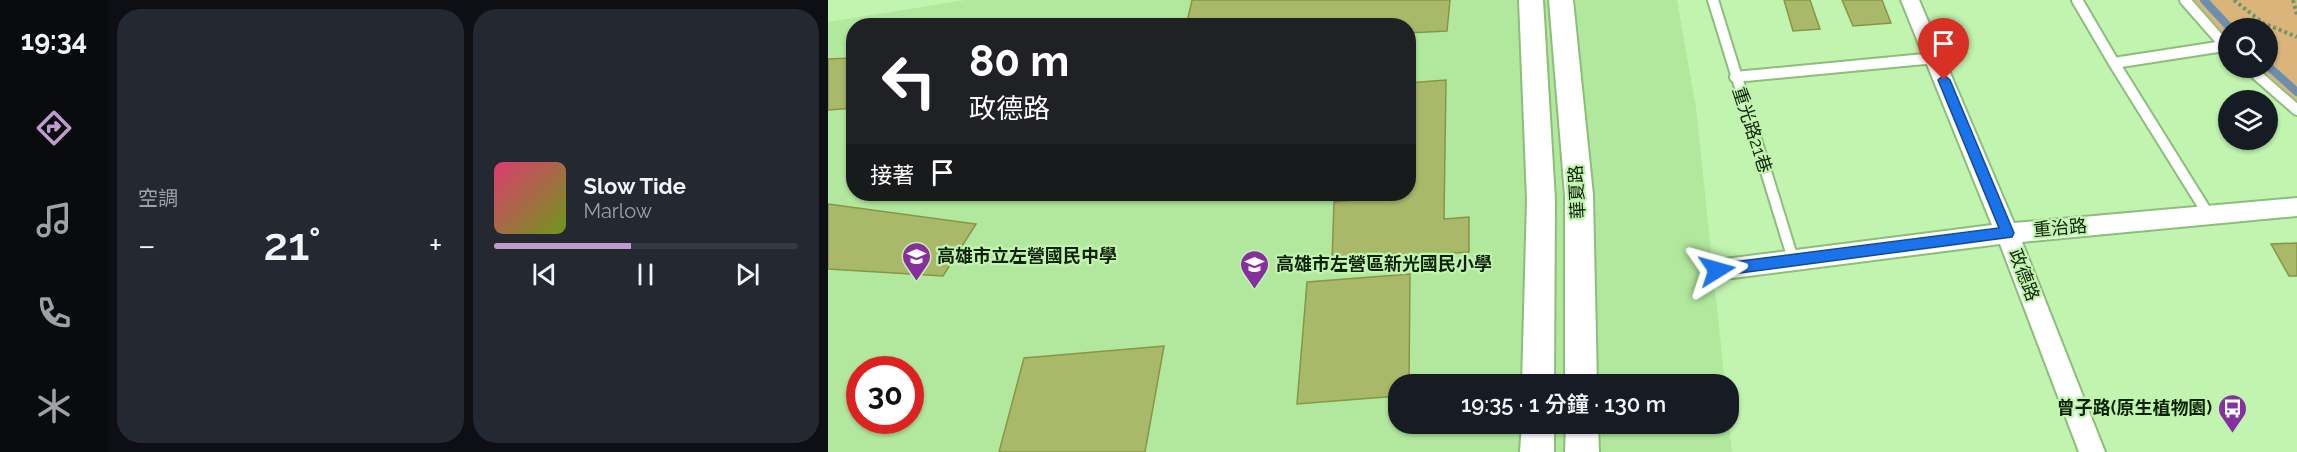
<!DOCTYPE html>
<html lang="zh-TW">
<head>
<meta charset="utf-8">
<style>
  body { margin:0; font-family:Raleway,"Noto Sans TC",sans-serif; background:#242831; color:#f1f3f6; height:100vh; display:flex; flex-direction:column; font-size:22px; white-space:nowrap }
  * { box-sizing:border-box; margin:0 }
  p { font-size:20px; color:#9ea1a6 }
  .icon { flex:none; width:33px; height:33px; fill:none; stroke:currentColor; stroke-width:2; stroke-linecap:round; stroke-linejoin:round }
  .map { position:relative; flex:1; overflow:hidden }
  .side { display:flex; flex-direction:column; gap:9px; padding:9px; background:#0d0f14; width:720px }
  .side>* { flex:none }
  .guide { position:absolute; left:18px; top:18px; width:570px; height:183px; border-radius:24px; box-shadow:0 2px 4px #0004; background:#202124; color:#fff; overflow:hidden }
  .tools { position:absolute; left:1390px; top:18px; display:grid; gap:12px }
  .tools a { display:grid; place-items:center; width:60px; height:60px; border-radius:50%; background:#171b24; box-shadow:0 2px 4px #0004; font-size:30px }
  .speed { position:absolute; left:18px; top:356px; display:flex; gap:12px; font-size:30px; font-weight:700; text-align:center }
  .speed>* { display:grid; place-content:center; width:78px; height:78px; border-radius:50%; background:#171b24; box-shadow:0 2px 4px #0004; line-height:1 }
  .speed .limit { border:9px solid #d22; background:#fff; color:#111 }
  .pin { position:absolute; display:grid; place-items:center; width:51px; height:51px; color:#fff; margin:-62px -26px; border-radius:50% 50% 50% 0; rotate:-45deg; box-shadow:0 0 6px #0007 }
  .pin .icon { rotate:45deg }
  .me { position:absolute; width:66px; margin:-33px; rotate:82deg; stroke-linejoin:round; filter:drop-shadow(0 0 4px #0008) }
  .turn { display:flex; align-items:center; gap:21px; height:126px; padding:0 24px; font-size:27px }
  .turn .icon { width:78px; height:78px; stroke-width:2.5 }
  .turn b { display:block; font-size:42px; line-height:51px }
  .then { display:flex; align-items:center; height:57px; padding:0 24px; background:#0003; gap:12px; font-size:22px }
  .big { font-size:45px; font-weight:600; line-height:1.1 }
  .side .tile { flex:1; display:flex; flex-direction:column; justify-content:center; gap:9px; min-width:0; padding:0 21px; border-radius:24px; background:#242831 }
  .song { display:flex; align-items:center; gap:18px }
  .cover { width:72px; height:72px; border-radius:9px; background:linear-gradient(135deg,hsl(340 70% 55%),hsl(80 70% 35%)) }
  .played { height:6px; border-radius:3px; background:linear-gradient(90deg,#c09bce 45%,#363941 45%) }
  .keys { display:flex; justify-content:space-around; direction:ltr }
  .heat { display:flex; justify-content:space-between; align-items:center; font-size:33px; direction:ltr }
  .side .tiles { flex:1; display:grid; gap:9px; grid-template-columns:repeat(2,1fr) }
  .trip { position:absolute; left:560px; top:374px; width:351px; height:60px; border-radius:24px; background:#171b24; box-shadow:0 2px 4px #0004; font-weight:600; line-height:60px; text-align:center }
  main { display:flex; flex:1; min-height:0 }
  .tabs { display:flex; flex-direction:column; width:108px; justify-content:space-around; align-items:center; background:#090b0e; color:#9ea1a6 }
  .tabs .icon { width:42px; height:42px }
  .tabs .current { color:#c09bce }
  .tabs b { font-size:27px; color:#f1f3f6 }
  .map>svg:first-child { display:block }
  .built { fill:#b1e89d; fill-rule:evenodd }
  .green { fill:#dab47a }
  .lines { fill:none; stroke-linecap:round; stroke-linejoin:round }
  .stream { stroke:#6c8fb1; stroke-width:8 }
  .building { fill:#a9b869; stroke:#889547; stroke-width:1.5 }
  .service-casing { stroke:#8dbd7b; stroke-width:14 }
  .minor-casing { stroke:#8dbd7b; stroke-width:4 }
  .tertiary-casing { stroke:#8dbd7b; stroke-width:4 }
  .path { stroke:#719664; stroke-width:4; stroke-dasharray:3 3; stroke-linecap:butt }
  .service { stroke:#fff; stroke-width:10 }
  .minor { fill:#fff; fill-rule:evenodd }
  .tertiary { fill:#fff; fill-rule:evenodd }
  .route { fill:#1a73e8; stroke:#114b97; stroke-width:1.5 }
  .labels { text-anchor:middle; stroke-width:4.5; stroke-linejoin:round; paint-order:stroke }
  .street-label { font-size:18px; fill:#0f2208; stroke:#c1f4af }
  .poi-label { font-size:18px; font-weight:bold; fill:#0f2208; stroke:#c1f4af; text-anchor:start }
</style>
</head>
<body>
<main>
<nav class="tabs">
<b>19:34</b>
<svg class="icon current" aria-label="directions" viewBox="0 0 24 24"><path d="M12 3l9 9-9 9-9-9zM9 14v-3h6M13 9l2 2-2 2"/></svg>
<svg class="icon" aria-label="music" viewBox="0 0 24 24"><path d="M9 18V5l10-2v13"/><circle cx="6" cy="18" r="3"/><circle cx="16" cy="16" r="3"/></svg>
<svg class="icon" aria-label="phone" viewBox="0 0 24 24"><path d="M5 4h4l2 5-3 2q2 4 5 5l2-3 5 2v4C11 20 4 13 5 4z"/></svg>
<svg class="icon" aria-label="climate" viewBox="0 0 24 24"><path d="M12 3v18M4 7l16 10M4 17L20 7"/></svg>
</nav>
<section class="side">
<div class="tiles">
<div class="tile"><p>空調</p>
<div class="heat"><a>−</a><b class="big">21°</b><a>+</a></div>
</div>
<div class="tile">
<div class="song"><i class="cover"></i><div><b>Slow Tide</b><p>Marlow</p></div></div>
<div class="played"></div>
<div class="keys"><svg class="icon" aria-label="previous" viewBox="0 0 24 24"><path d="M18 5L8 12l10 7zM5 5v14"/></svg><svg class="icon" aria-label="pause" viewBox="0 0 24 24"><path d="M8 5v14M16 5v14"/></svg><svg class="icon" aria-label="next" viewBox="0 0 24 24"><path d="M6 5l10 7-10 7zM19 5v14"/></svg></div>
</div>
</div>
</section>
<div class="map">
<svg width="1469" height="452" viewBox="0 0 1469 452">
  <rect width="100%" height="100%" fill="#c1f4af"/>
  <path class="built" d="M137,0H849L868,108L897,384H570V423H900V413L904,452H0V22ZM26,26H580V194H26ZM32,369H82V420H32Z"/>
  <path class="green" d="M1366,0H1469V101L1432,68H1440V28H1401V40Z"/>
  <g class="lines">
    <g class="stream">
      <path d="M1376,0L1402,28"/>
      <path d="M1440,66L1469,92"/>
    </g>
  </g>
  <g class="building">
    <path d="M364,0H622L619,31L580,33V26H358Z"/>
    <path d="M956,0H982L992,29L965,31Z"/>
    <path d="M1014,0H1054L1063,23L1025,26Z"/>
    <path d="M26,58V108L0,110V59Z"/>
    <path d="M618,80L616,219L641,217V252L504,261L506,202L536,199V194H580V83Z"/>
    <path d="M0,204L148,224L115,276L0,269Z"/>
    <path d="M1469,243V276H1461L1443,244Z"/>
    <path d="M582,274L581,384H570V396L469,404L479,282Z"/>
    <path d="M336,346L317,452H171L196,358Z"/>
  </g>
  <g class="lines">
    <defs>
      <g id="service">
        <path d="M885,0L965,259"/>
        <path d="M1249,0L1286,63L1396,46"/>
        <path d="M1357,0L1400,49"/>
        <path d="M1286,63L1380,214"/>
        <path d="M1421,68L1469,110"/>
        <path d="M907,77L1107,58"/>
      </g>
      <path id="minor" d="M1073,0H1091L1186,223L1469,198V216L1194,242L1277,452H1251L1172,244L889,280L881,277L877,270L881,263L889,260L1164,225Z"/>
      <g id="tertiary">
        <path d="M691,0H715L727,200L726,384H694L699,200Z"/>
        <path d="M721,0H745L765,195L769,384H737V195Z"/>
        <path d="M694,423H726V452H692Z"/>
        <path d="M738,423H770L771,452H737Z"/>
      </g>
    </defs>
    <use href="#service" class="service-casing"/>
    <use href="#minor" class="minor-casing"/>
    <use href="#tertiary" class="tertiary-casing"/>
    <g class="path">
      <path d="M1406,0L1435,23L1469,37"/>
      <path d="M1465,0L1469,15"/>
    </g>
    <use href="#service" class="service"/>
    <use href="#minor" class="minor"/>
    <use href="#tertiary" class="tertiary"/>
  </g>
  <path class="route" d="M1116,75L1122,80L1186,233L1184,237L889,276L884,275L882,270L884,266L889,264L1171,228L1110,80Z"/>
  <defs>
    <symbol id="school-pin" viewBox="-11 -11 22 30"><path d="M0 17L-7.5 6A9.5 9.5 0 1 1 7.5 6Z" fill="#85309e" stroke="#c1f4af"/><path d="M0-5L7-2L0 1L-7-2ZM-4 1L0 2.5L4 1V4Q0 6-4 4Z" fill="#fff"/></symbol>
    <symbol id="bus-pin" viewBox="-11 -11 22 30"><path d="M0 17L-7.5 6A9.5 9.5 0 1 1 7.5 6Z" fill="#85309e" stroke="#c1f4af"/><path d="M-5-6H5V4H4V6H2V4H-2V6H-4V4H-5ZM-3.5-4V0h7V-4ZM-3.5 1.2v1.5H-2V1.2ZM2 1.2v1.5H3.5V1.2Z" fill="#fff"/></symbol>
  </defs>
  <g fill-rule="evenodd">
    <use href="#school-pin" x="72" y="240" width="33" height="45"/>
    <use href="#school-pin" x="410" y="248" width="33" height="45"/>
    <use href="#bus-pin" x="1388" y="392" width="33" height="45"/>
  </g>
  <g class="labels">
    <g class="street-label">
      <text transform="translate(924 130) rotate(72)" y="6">重光路21巷</text>
      <text transform="translate(749 192) rotate(-93)" y="6">華夏路</text>
      <text transform="translate(1232 228) rotate(-5)" y="6">重治路</text>
      <text transform="translate(1196 275) rotate(69)" y="6">政德路</text>
    </g>
    <g class="poi-label">
      <text x="109" y="262">高雄市立左營國民中學</text>
      <text x="448" y="270">高雄市左營區新光國民小學</text>
      <text x="1384" y="414" text-anchor="end">曾子路(原生植物園)</text>
    </g>
  </g>
</svg>
<div class="tools">
<a><svg class="icon" aria-label="search" viewBox="0 0 24 24"><circle cx="10" cy="10" r="6"/><path d="M15 15l6 6"/></svg></a>
<a><svg class="icon" aria-label="layers" viewBox="0 0 24 24"><path d="M12 4l9 5-9 5-9-5zM3 14l9 5 9-5"/></svg></a>
</div>
<div class="speed"><div class="limit">30</div></div>
<div class="pin" style="left:1116px;top:80px;background:#d93025"><svg class="icon" aria-label="arrive" viewBox="0 0 24 24"><path d="M6 21V4h12l-3 4 3 4H6"/></svg></div>
<svg class="me" style="left:889px;top:270px" viewBox="-20 -20 40 40"><path d="M0-17L14 15 0 8-14 15z" fill="#1a73e8" stroke="#fff" stroke-width="4"/></svg>
<div class="trip">19:35 · 1 分鐘 · 130 m</div>
<div class="guide">
<div class="turn"><svg class="icon" aria-label="left" viewBox="0 0 24 24"><path d="M17 20v-9H6M10 6l-5 5 5 5"/></svg><div><b>80 m</b>政德路</div></div>
<div class="then">接著<svg class="icon" aria-label="arrive" viewBox="0 0 24 24"><path d="M6 21V4h12l-3 4 3 4H6"/></svg></div>
</div>
</div>
</main>
</body>
</html>
